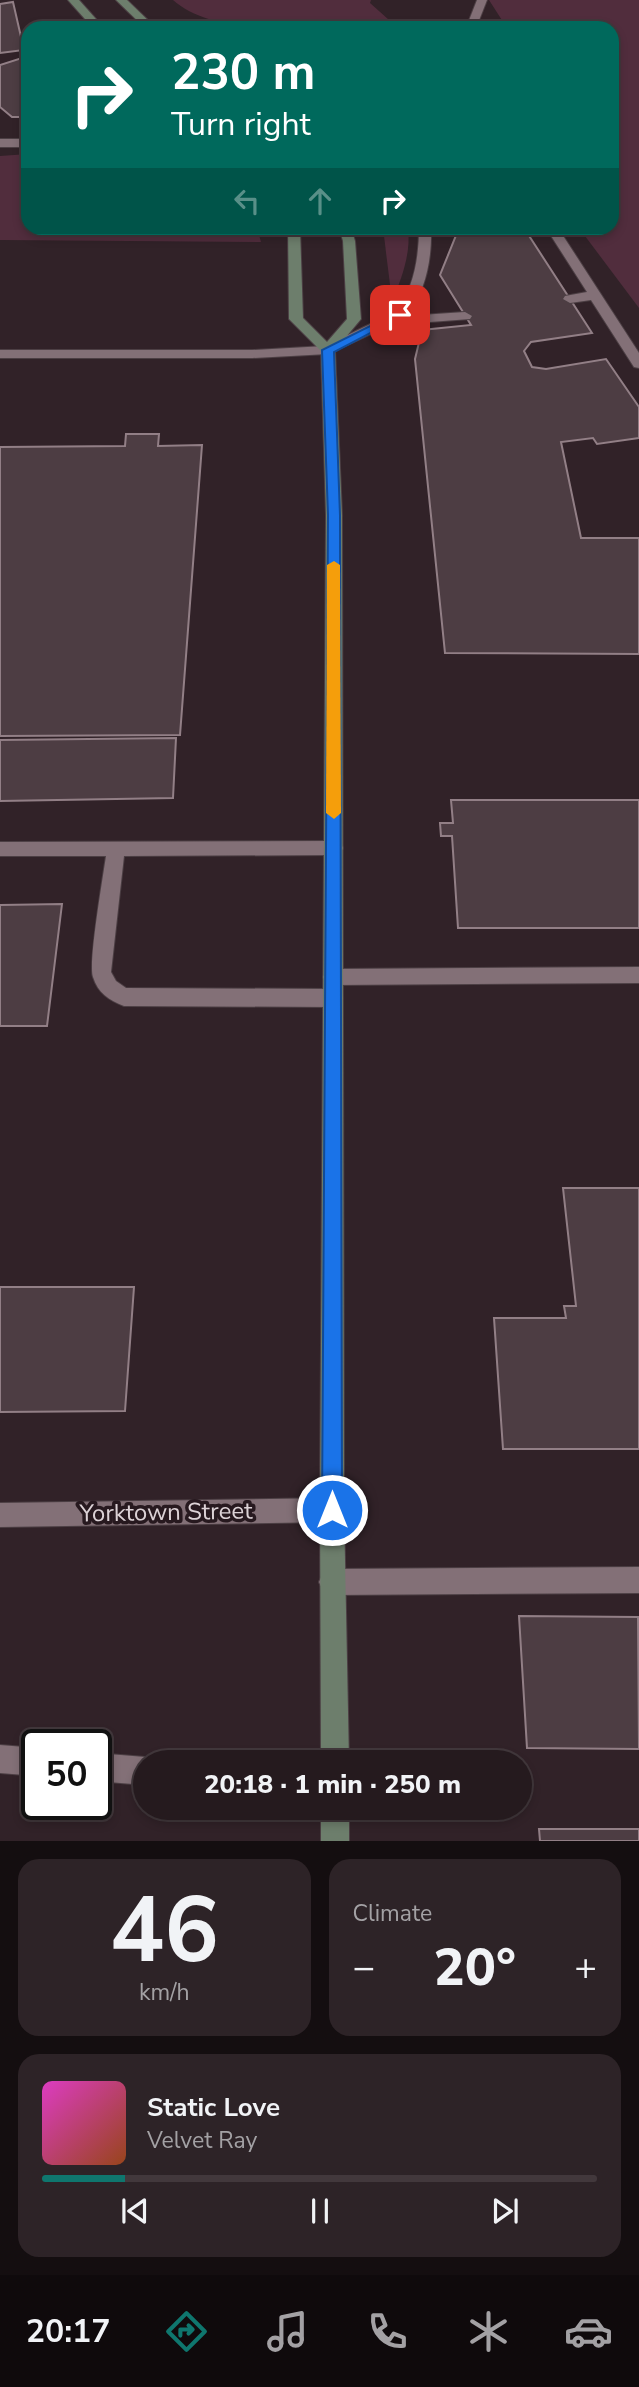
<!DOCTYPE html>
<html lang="en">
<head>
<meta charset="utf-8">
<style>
  body { margin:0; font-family:"Nunito Sans",sans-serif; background:#2d2327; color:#f1f3f6; height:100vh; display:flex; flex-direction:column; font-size:26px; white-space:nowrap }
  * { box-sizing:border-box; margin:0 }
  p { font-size:23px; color:#a3a1a4 }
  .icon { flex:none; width:38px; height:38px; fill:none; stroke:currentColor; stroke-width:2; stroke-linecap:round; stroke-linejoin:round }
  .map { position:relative; height:1841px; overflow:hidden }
  .sheet { display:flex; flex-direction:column; gap:18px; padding:18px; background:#140e10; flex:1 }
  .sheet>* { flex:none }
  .guide { position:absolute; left:21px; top:21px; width:598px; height:214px; border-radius:21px; box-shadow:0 4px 10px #0003,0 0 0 2px #42383c; background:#00695c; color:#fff; overflow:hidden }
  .speed { position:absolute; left:21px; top:1729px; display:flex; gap:14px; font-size:35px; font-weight:700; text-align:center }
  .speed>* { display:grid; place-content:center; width:91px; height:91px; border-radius:50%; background:#251a1e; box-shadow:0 4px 10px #0003,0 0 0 2px #42383c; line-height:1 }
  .speed .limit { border:4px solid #111; border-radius:10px; background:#fff; color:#111 }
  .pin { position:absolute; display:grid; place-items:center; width:60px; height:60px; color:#fff; margin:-30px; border-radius:14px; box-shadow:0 4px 10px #0006 }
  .me { position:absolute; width:77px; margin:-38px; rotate:0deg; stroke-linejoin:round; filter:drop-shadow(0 0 5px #0008) }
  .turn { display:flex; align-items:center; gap:24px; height:147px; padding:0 35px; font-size:32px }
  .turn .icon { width:91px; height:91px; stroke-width:2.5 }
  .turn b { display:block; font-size:49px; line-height:60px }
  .lanes { display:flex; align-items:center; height:66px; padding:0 35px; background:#0003; justify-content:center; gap:35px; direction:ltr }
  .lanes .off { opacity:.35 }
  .big { font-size:52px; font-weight:800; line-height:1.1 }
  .sheet .card { flex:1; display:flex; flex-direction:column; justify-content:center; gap:10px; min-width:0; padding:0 24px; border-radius:21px; background:#2d2327 }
  .sheet .dial { align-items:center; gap:0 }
  .dial b { font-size:91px; line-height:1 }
  .song { display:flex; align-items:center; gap:21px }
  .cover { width:84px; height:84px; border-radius:10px; background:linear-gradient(135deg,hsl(310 70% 55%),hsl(20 70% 35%)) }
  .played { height:7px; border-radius:4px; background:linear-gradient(90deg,#0f766e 15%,#42383c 15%) }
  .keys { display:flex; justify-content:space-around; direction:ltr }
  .heat { display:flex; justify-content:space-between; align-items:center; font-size:38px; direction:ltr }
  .sheet .tiles { flex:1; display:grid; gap:18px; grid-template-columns:1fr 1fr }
  .card:last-child { grid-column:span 2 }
  .trip { position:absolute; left:133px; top:1750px; width:399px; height:70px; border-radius:35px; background:#251a1e; box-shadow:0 4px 10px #0003,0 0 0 2px #42383c; font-weight:800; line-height:70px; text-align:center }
  .tab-bar { display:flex; height:112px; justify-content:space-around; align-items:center; background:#0f0a0c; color:#a3a1a4 }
  .tab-bar .icon { width:49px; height:49px }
  .tab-bar .active { color:#0f766e }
  .tab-bar b { font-size:32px; color:#f1f3f6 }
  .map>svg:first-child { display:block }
  .green { fill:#512d3d }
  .building { fill:#4d3d43; stroke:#927f86; stroke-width:2 }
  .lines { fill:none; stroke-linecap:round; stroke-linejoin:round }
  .service-casing { stroke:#4c3f44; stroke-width:2 }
  .minor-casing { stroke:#4c3f44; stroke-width:2 }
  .secondary-casing { stroke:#4c3f44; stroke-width:2 }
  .service { fill:#837077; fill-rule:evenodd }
  .minor { fill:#837077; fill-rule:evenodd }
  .secondary { fill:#6d7e6c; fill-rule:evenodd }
  .route { fill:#1a73e8; stroke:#114b97; stroke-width:2 }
  .slow { fill:#f59e0b }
  .labels { text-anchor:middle; stroke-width:7; stroke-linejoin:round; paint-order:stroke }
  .near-street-label { font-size:24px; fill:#dcd2d6; stroke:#27191f }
</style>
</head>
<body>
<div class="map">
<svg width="639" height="1841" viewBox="0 0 639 1841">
  <rect width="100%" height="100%" fill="#312228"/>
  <g class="green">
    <path d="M173,0H371L370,3L398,28C337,28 218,41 173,0Z"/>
    <path d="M489,0H639V308L579,228H612V28H507Z"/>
    <path d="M28,154V228H257L261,242L0,240V156Z"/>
    <path d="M387,228H408C411,253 402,278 392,301L384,236Z"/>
  </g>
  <g class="building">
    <path d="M13,2L24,50L0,53V4Z"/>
    <path d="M28,56V117H12L0,107V65Z"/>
    <path d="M459,228H524L592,333L531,342L524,351L532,367L546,369L606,359L639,407V438L597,444L593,438L561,442L581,538H639V654L445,653L415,359L422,330L471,325L440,275Z"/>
    <path d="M126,434H159L158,446L202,445L180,735L0,736V447L125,446Z"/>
    <path d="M176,738L173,798L0,801V740Z"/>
    <path d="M451,800H639V928H458L452,836H441L440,823H453Z"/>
    <path d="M62,904L47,1026H0V905Z"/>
    <path d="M563,1188H639V1449H503L494,1318H566L564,1306H576Z"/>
    <path d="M0,1287H134L125,1411L0,1412Z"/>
    <path d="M519,1616L638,1617L639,1749L527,1748Z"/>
    <path d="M539,1829H639V1841H540Z"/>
  </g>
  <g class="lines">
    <defs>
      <g id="service">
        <path d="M477,0H487L476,28H466Z"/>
        <rect x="0" y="139" width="28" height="8"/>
        <path d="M419,228H431C432,258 426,292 406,316L465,312L472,316L470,319L390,325L328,354L252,358H0V350H252L325,346L395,312C414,290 419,256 419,228Z"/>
        <path d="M546,228H558L639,353V368L634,367L591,300L570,303L563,299L565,296L587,292Z"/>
        <path d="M334,841L341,843L343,848L341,853L334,855L124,856L111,972L116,981L126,988L333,989L340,992L343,998L340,1004L333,1007L124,1006C109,1000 98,993 93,977C88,964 103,877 106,856H0V842Z"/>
        <path d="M639,967V983L333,985L326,983L323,977L326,971L333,969Z"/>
        <path d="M639,1567V1593L332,1595L323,1591L319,1582L323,1573L332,1569Z"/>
        <path d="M0,1745L37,1748V1776L0,1773Z"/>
        <path d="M96,1753L145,1757L155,1762H145V1785L96,1781Z"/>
      </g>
      <path id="minor" d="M332,1498L341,1501L344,1510L341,1519L332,1522L0,1527V1503Z"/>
      <g id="secondary">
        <path d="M68,0H79L104,28H93Z"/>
        <path d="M116,0H127L156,28H145Z"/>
        <path d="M288,228H300L303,318L327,342L347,319L343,241L339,228H351L355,241L361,319L335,350L342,515L344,1510L349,1762H321L320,1510L326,515L321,351L289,319Z"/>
        <rect x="321" y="1808" width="28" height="33"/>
      </g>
    </defs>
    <use href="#service" class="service-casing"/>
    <use href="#minor" class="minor-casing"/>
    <use href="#secondary" class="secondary-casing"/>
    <use href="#service" class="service"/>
    <use href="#minor" class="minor"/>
    <use href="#secondary" class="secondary"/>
  </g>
  <path class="route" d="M396,313L405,315L334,352L340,515L342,1510L339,1517L332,1520L325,1517L322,1510L328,515L322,350Z"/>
  <path class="slow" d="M334,561L340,565L341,813L334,819L326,813L327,565Z"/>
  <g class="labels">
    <g class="near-street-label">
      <text transform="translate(166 1512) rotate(-1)" y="8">Yorktown Street</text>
    </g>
  </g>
</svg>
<div class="speed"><div class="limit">50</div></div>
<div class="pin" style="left:400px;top:315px;background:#d93025"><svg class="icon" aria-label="arrive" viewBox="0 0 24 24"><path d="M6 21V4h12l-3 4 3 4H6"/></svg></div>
<svg class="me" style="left:332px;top:1510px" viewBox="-20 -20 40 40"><circle r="17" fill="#1a73e8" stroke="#fff" stroke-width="3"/><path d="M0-11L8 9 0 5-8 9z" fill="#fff"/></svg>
<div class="trip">20:18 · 1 min · 250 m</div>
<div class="guide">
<div class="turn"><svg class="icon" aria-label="right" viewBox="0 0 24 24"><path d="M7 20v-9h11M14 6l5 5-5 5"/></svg><div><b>230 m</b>Turn right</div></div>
<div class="lanes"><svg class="icon off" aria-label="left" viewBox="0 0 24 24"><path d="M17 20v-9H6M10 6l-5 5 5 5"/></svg><svg class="icon off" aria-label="ahead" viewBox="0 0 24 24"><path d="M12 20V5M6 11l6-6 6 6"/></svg><svg class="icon" aria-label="right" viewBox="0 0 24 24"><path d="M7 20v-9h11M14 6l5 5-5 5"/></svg></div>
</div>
</div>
<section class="sheet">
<div class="tiles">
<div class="card dial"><b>46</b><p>km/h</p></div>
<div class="card"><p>Climate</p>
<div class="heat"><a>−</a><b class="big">20°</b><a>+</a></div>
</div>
<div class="card">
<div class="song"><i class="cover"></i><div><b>Static Love</b><p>Velvet Ray</p></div></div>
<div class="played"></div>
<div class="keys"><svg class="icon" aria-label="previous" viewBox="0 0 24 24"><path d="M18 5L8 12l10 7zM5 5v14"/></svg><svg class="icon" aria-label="pause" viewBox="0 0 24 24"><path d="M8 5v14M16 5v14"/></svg><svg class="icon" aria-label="next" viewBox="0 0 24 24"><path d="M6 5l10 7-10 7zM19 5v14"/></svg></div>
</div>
</div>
</section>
<nav class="tab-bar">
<b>20:17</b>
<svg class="icon active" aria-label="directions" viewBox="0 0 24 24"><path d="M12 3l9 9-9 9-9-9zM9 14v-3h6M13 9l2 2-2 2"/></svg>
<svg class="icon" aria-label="music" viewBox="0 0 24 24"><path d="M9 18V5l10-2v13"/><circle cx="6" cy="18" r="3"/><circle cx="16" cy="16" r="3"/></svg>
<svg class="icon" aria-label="phone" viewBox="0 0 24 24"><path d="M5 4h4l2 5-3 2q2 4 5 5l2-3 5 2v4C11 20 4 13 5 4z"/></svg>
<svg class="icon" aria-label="climate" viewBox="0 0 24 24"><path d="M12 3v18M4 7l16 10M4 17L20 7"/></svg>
<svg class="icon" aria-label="car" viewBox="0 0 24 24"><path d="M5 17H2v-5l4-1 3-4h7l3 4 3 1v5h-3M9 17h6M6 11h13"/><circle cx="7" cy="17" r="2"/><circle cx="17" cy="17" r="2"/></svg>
</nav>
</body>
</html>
